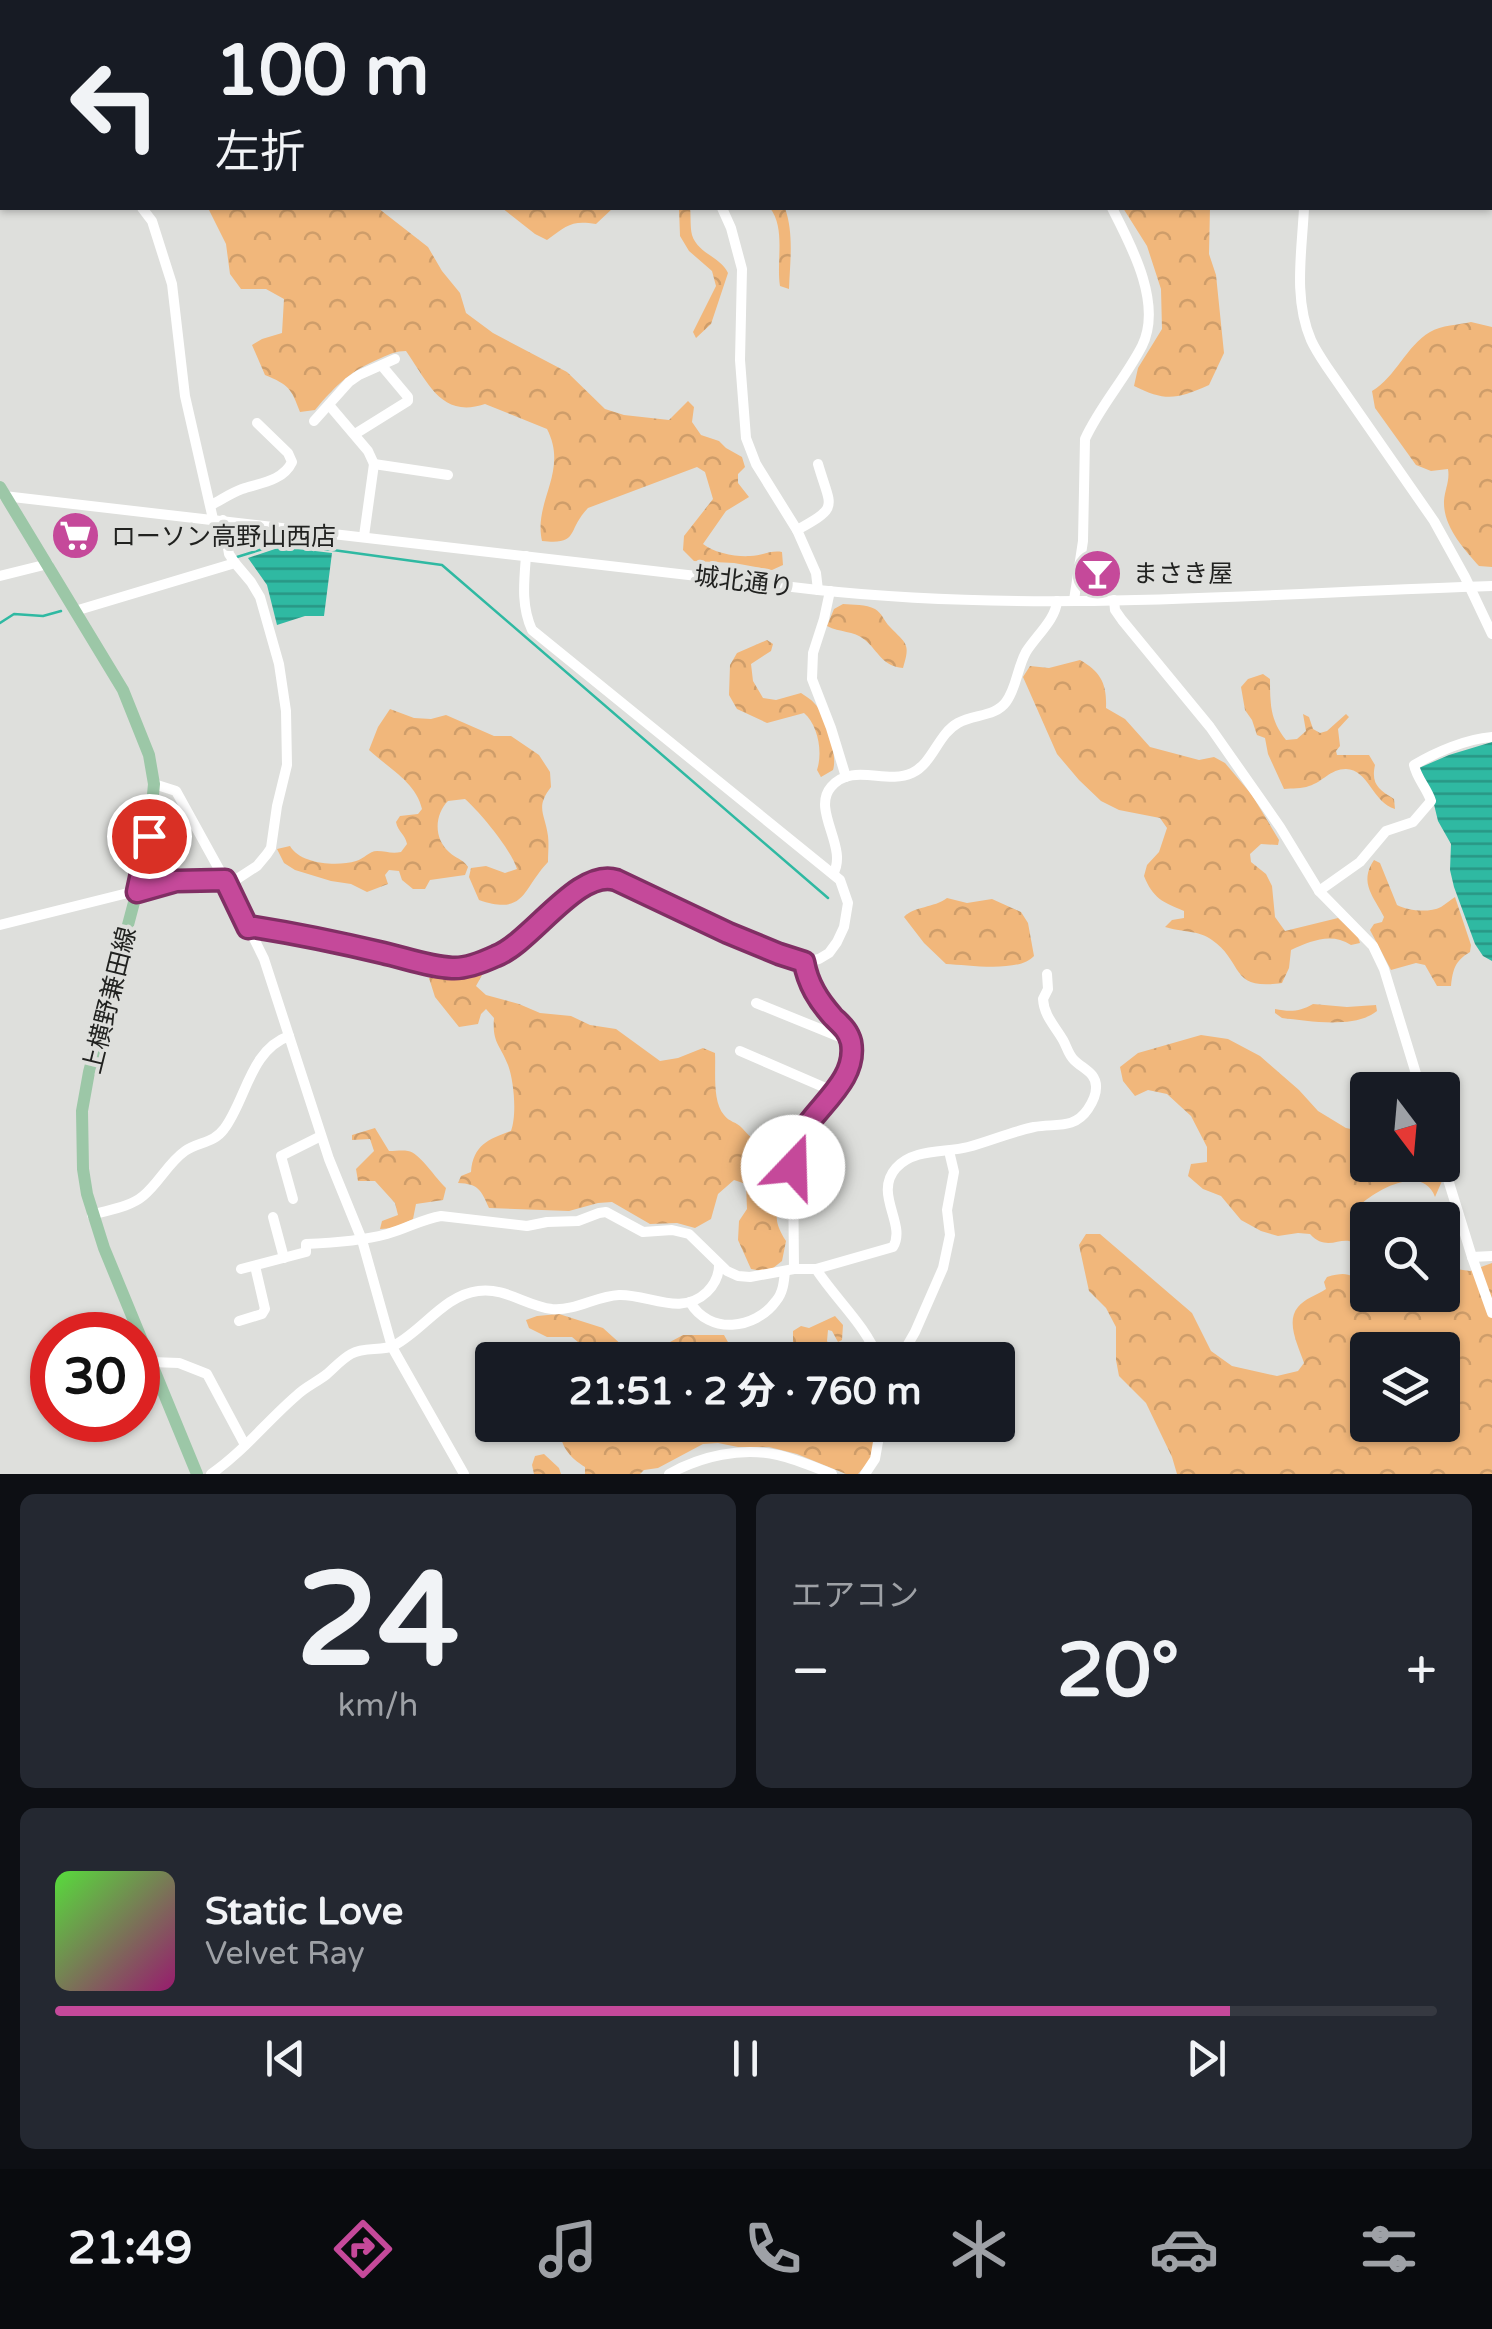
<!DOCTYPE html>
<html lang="ja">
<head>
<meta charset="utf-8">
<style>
  body { margin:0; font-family:"Varela Round","Noto Sans JP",sans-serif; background:#242831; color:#f1f3f6; height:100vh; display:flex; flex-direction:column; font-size:38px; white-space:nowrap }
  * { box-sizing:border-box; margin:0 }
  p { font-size:32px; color:#9ea1a6 }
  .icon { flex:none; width:55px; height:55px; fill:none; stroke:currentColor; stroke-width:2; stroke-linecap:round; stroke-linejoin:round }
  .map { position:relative; height:1474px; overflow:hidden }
  .side { display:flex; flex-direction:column; gap:20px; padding:20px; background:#0d0f14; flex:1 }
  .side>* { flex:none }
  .top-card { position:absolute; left:0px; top:0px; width:1492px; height:210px; box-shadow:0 2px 8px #0004; background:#171b24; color:#f1f3f6; overflow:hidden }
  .needle { width:65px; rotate:164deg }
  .controls { position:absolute; left:1350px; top:1072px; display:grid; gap:20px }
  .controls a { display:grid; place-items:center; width:110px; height:110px; border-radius:10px; background:#171b24; box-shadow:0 2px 8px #0004; font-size:50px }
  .speed { position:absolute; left:30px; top:1312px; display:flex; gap:20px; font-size:50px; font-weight:700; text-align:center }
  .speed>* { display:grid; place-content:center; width:130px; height:130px; border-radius:50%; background:#171b24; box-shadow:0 2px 8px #0004; line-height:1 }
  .speed .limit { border:15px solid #d22; background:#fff; color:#111 }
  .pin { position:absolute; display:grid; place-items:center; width:85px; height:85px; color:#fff; margin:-42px; border:5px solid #fff; border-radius:50%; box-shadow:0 2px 10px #0007 }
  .me { position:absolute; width:110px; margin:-55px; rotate:21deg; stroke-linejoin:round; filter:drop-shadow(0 0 8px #0008) }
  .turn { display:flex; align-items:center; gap:35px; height:210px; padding:0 50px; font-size:45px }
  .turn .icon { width:130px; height:130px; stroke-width:2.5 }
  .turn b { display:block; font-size:70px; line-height:85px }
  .big { font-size:75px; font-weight:800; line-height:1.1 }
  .side .widget { flex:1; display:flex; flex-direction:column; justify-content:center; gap:15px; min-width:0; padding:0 35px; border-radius:15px; background:#242831 }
  .side .dial { align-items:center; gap:0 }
  .dial b { font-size:130px; line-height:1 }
  .song { display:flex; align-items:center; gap:30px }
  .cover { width:120px; height:120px; border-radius:15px; background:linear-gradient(135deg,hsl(110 70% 55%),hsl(320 70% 35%)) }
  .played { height:10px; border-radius:5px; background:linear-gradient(90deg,#c5499a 85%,#363941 85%) }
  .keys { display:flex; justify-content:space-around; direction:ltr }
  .heat { display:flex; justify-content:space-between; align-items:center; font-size:55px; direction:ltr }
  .side .tiles { flex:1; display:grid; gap:20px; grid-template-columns:1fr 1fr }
  .widget:last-child { grid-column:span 2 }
  .trip { position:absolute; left:475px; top:1342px; width:540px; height:100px; border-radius:10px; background:#171b24; box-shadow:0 2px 8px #0004; font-weight:800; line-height:100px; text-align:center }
  .tab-bar { display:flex; height:160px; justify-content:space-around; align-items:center; background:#090b0e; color:#9ea1a6 }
  .tab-bar .icon { width:70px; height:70px }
  .tab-bar .active { color:#c5499a }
  .tab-bar b { font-size:45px; color:#f1f3f6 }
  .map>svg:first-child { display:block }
  .forest { fill:url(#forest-crowns); fill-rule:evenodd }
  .water { fill:url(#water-rules) }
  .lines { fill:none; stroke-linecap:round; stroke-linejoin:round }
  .stream { stroke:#2fb9a2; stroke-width:2.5 }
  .river { stroke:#2fb9a2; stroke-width:18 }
  .minor { stroke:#fff; stroke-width:10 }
  .major { stroke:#9cc7a7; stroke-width:12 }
  .route-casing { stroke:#802f64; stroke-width:25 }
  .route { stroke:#c5499a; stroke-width:18 }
  .labels { text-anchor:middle; stroke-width:8; stroke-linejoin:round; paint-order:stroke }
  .poi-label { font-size:25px; fill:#212220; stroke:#dedfdc; text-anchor:start }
  .street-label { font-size:25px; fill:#212220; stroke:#dedfdc }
</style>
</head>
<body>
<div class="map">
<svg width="1492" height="1474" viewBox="0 0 1492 1474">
  <defs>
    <pattern id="forest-crowns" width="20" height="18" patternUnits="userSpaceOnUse" patternTransform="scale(2.5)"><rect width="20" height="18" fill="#f1b77b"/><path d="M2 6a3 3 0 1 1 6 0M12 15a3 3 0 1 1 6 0" fill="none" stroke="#ce9d6a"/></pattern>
    <pattern id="water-rules" width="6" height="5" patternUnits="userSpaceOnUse" patternTransform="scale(2.5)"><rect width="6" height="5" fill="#2fb9a2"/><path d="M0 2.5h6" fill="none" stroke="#289684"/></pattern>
  </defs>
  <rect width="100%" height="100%" fill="#dedfdc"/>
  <g class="forest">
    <path d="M208,208H378L428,247L442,271L460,293L466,313L493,333L567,372L605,409L624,415L669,420L688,401L694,407L692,422L701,435L719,441L726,448L742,457L745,467L738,474V483L749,497L726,511L703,544C714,553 736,557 750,556C762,556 770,550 782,552L783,565L772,570L734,563L694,561L683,550L684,536L713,499L705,472L697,467L588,508C566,531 580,545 542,541C533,501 569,472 547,429L485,404C441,419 428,382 406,351C396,351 390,354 381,358C350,371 336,385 315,410L300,412C291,388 289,385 265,375L252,345L262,339L282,333L284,299L266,289H241L230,274L226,244Z"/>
    <path d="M502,208H613L596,224C572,220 567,225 547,240L535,234Z"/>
    <path d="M679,208H690C691,216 690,227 692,235C698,254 720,256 728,273L711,324L696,338L693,332L716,286L712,271L689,251L680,236Z"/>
    <path d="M770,208H785C794,234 790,262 789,289L780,286C776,261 786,229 770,208Z"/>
    <path d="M1123,208H1210L1209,254L1216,275L1224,353L1209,385C1177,399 1166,402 1134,386L1138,368L1162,329L1161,289L1147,246Z"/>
    <path d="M1471,322L1492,327V567L1479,566C1463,548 1443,526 1444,501C1445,489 1450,481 1448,469L1431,471L1416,465L1375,408L1372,391C1396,377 1406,346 1430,332C1441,325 1459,325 1471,322Z"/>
    <path d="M843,604C853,605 866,604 875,609C882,613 884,621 890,627C906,644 911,643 903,668C882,666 879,652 865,640C853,630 840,633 827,626L834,609Z"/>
    <path d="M767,640L773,644L771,651L751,664L753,681L763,698L776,700L801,693C805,696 811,699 815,704C826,716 838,755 833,770L821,777L817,770C823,752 818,725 804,713L767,723L737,709L729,695L730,665L737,653Z"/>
    <path d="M1080,660C1101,672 1107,684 1106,708L1125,719L1150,747L1199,760L1214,757L1225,763L1252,795L1279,840L1278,845L1261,844L1250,854L1251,862L1266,874L1272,886L1275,917L1285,931L1338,918L1358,937L1360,943L1351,945C1331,932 1311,941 1291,950L1289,968L1282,983C1229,991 1244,962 1212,940C1199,930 1180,932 1165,927L1172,920L1184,918V911C1162,902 1153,898 1144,876L1147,865L1159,852L1167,828L1160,818L1119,810L1101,801L1079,780L1057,754L1023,677L1030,666L1049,668Z"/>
    <path d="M1263,674L1270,679C1270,703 1270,720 1286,740L1297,739L1306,731L1303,714L1309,717L1313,729L1320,733L1327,731L1346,714L1349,717L1338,729L1340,746L1336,751L1337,755H1369L1375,765C1371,784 1378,789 1394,799L1395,809C1373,803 1368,769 1346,769C1330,769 1323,782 1309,786C1302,789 1292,788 1284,789L1268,754L1265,738L1257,735L1252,720L1245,710L1241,687L1248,679Z"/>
    <path d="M390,709L414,718L431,719L446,715L494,736H511L539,755L550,772L551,787C535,808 545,813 548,836C549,844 548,854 548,862C522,889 526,916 479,900L469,877L471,868L486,866L505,873L517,869C512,851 480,812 465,799L448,801C435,814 433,838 449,852C456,859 462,858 468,867L465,875L430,880L425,889H413L402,880L399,871L389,870L385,875L388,884L367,892L351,884L331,881L295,870L284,863L277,849L290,846C300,864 337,867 356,861C364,859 369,851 377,851C386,851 391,854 401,852L407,844C405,834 398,832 396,822L400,816L418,814L422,809C416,782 388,768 369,750L378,727Z"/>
    <path d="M1374,860L1380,863L1397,905C1408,911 1429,913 1441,907C1446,904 1450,900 1455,897L1471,945L1470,952C1455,961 1453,969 1451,986H1437L1425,965L1416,963L1391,970L1370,930L1374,924L1382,922L1384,917C1375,898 1358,883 1374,860Z"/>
    <path d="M947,898L967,903L992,899L1021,912L1028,923L1034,956C1019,973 969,965 946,964L924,943L904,917C914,906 934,908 947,898Z"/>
    <path d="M475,969L482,975L476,986L486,995L519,1004L540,1013L571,1016L590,1025L616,1029L660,1061L678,1058L703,1048L715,1053C716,1071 712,1101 724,1115C729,1122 737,1122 742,1128C758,1146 761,1144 783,1141L788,1148C775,1170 784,1165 782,1187C779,1213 770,1216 786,1241L782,1261L768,1272L751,1269L738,1240L739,1221L747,1209L746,1184L734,1180L718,1194L711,1219L695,1228L677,1223L650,1224L612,1202L598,1203L569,1211L489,1208C481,1190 479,1184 458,1183L461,1176L471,1172C473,1145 489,1139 511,1131C517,1115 514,1081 508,1065C500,1044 492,1043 494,1018L486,1009L481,1014L478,1024L459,1027L435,997L429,978L446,973Z"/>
    <path d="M1313,1004L1347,1007L1376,1005L1377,1011C1355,1029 1309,1021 1282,1018L1275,1013V1009C1290,1012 1299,1012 1313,1004Z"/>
    <path d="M1201,1035L1228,1039L1260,1056L1299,1090L1318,1111L1346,1128L1360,1131L1367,1138L1368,1165H1437L1442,1181L1435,1197C1423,1164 1377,1189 1359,1206L1362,1223H1367V1272L1359,1267L1357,1260L1361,1253C1348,1225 1331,1257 1310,1234L1298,1233L1278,1236L1261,1231L1241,1220L1221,1196L1203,1189L1188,1176L1191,1164L1207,1162V1147L1191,1116L1167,1094L1148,1090L1135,1096L1123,1081L1120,1067L1138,1053Z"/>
    <path d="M375,1128L389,1151C396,1151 402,1150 408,1151C419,1152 436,1179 446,1188L443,1200L416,1204L413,1219L394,1228L380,1229L382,1221L398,1215L395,1203L375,1181H358L356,1169L374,1151L370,1139L352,1140V1135Z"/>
    <path d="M1086,1234H1100L1192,1313L1211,1351L1232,1366L1277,1376L1298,1371L1304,1363C1299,1347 1285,1322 1298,1307C1304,1299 1317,1295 1326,1289L1324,1282L1327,1277C1348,1271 1349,1275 1367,1283L1368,1295H1390L1382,1298V1304C1401,1311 1408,1314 1426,1306L1428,1295H1442L1443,1278L1449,1268L1470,1271L1492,1263V1474H1177L1172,1457L1146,1403L1119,1376L1116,1360V1327L1106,1308L1089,1291L1079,1245ZM1368,1350H1442V1425H1368Z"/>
    <path d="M559,1314L603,1328L624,1347L649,1358L665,1354L670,1342L683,1335H724L738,1360H574L578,1342L572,1337H547L529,1328L526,1320L537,1316Z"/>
    <path d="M835,1316L843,1325L842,1340L838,1342L832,1331L828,1330L827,1341L839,1360H793V1331L801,1326L809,1328Z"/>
    <path d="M560,1425H875L873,1457L858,1474H846L797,1454L769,1447H738L718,1443L703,1444L658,1468L644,1470L640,1474H585V1467C569,1457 559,1445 560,1425Z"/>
    <path d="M544,1454L559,1468L561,1474H534L532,1465L535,1456Z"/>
  </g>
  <g class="water">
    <path d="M281,547L332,553L324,616H305L277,625L267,585L248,558Z"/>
    <path d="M1492,742V961L1483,956L1475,944L1454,887L1450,870L1451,844L1438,821L1431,792L1419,768L1449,755Z"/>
  </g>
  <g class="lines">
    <g class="stream">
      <path d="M237,557L282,543L442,565L828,898"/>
      <path d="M0,623L14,614L43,616L61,611"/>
    </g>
    <g class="river">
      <path d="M17,2L18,0"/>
      <path d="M0,26L2,23"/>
    </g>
    <g class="minor">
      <path d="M61,0L62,2"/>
      <path d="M272,0L274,2"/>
      <path d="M562,0L573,2"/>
      <path d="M1119,0V2"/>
      <path d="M251,2L252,0"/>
      <path d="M1359,2V0"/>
      <path d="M0,104H2"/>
      <path d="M0,130H2"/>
      <path d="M142,208L152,221L172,284L185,396L213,519"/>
      <path d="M722,208L731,228L742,269L740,360L746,438L756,464L797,530L816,573L818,590"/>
      <path d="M1304,208C1302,251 1293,298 1311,340C1315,349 1321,358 1327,367L1434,521L1465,577L1492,634"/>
      <path d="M329,405L368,451L374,464"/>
      <path d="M314,421L349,382L359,375L395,359"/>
      <path d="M355,434L408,401V397L382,366"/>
      <path d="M4,496L818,590C1042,614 1268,593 1492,586"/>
      <path d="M211,505C221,500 231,493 242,489C260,483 283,481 292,462L288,453L257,423"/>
      <path d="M223,520L229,554L235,563"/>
      <path d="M797,530C840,506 831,509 818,464"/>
      <path d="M364,536L374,464L448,475"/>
      <path d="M0,576L48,564"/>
      <path d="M830,591L824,619L813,653L812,679L831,728L846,777"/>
      <path d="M1074,600L1083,541L1085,439C1100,406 1125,379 1142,346C1163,304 1131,245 1112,208"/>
      <path d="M1114,600L1115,610L1122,620L1210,727L1280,827L1319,891L1373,946L1384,969L1421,1090"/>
      <path d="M154,784L176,791L225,880L264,959L329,1159L362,1240L392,1347L464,1474"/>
      <path d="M833,874C849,848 811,810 831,787C852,762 886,785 912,773C933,763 938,734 958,723C974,714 995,717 1006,702C1017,687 1017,668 1026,652C1036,636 1056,619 1057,601"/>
      <path d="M1319,891L1360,862L1386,831L1413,822L1431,801C1427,788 1417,779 1414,765C1436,752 1466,739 1492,737"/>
      <path d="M0,925L176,881L237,879L257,866L267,854L271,848L277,806L287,765L286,711L279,664L260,597L251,582L235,563L75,611"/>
      <path d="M249,928L254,927C290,933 325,940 361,948C396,956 438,974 474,964C489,960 504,954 516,945C542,926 574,878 608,878L728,933L779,954L805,962L819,959L829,953L837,942L844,927L848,903L840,880L532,630C521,606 524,582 526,556"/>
      <path d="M756,1003L845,1039H850"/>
      <path d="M740,1051L835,1092"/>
      <path d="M1442,1160L1472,1257L1492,1313"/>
      <path d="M293,1199L281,1156L321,1136"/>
      <path d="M92,1215C108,1210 130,1207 143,1196C159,1183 168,1163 185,1151C198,1142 214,1143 224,1129C246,1100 250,1050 289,1036"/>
      <path d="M273,1217L284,1258"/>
      <path d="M1472,1257L1492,1256"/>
      <path d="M241,1269L306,1252V1244C333,1243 361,1241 387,1234C406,1229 422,1219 441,1216L527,1226L547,1222L578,1221L599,1213L606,1212L643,1232L672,1230L689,1234L727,1271L738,1276L750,1277L794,1269H816L893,1247C907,1224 873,1194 896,1168C914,1148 945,1153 968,1147C990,1141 1011,1132 1034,1127C1055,1123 1074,1130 1088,1109C1092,1103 1096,1095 1096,1088C1097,1073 1083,1069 1074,1060C1068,1054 1067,1047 1063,1040C1055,1026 1044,1016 1043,999L1048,989L1047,974"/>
      <path d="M794,1269L793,1167C794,1156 796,1146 800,1136C816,1106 858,1081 851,1042C848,1030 841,1025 833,1017C818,1000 808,984 805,962"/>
      <path d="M816,1269C837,1301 865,1324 879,1360"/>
      <path d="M690,1302C709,1335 755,1330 776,1301C783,1293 784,1282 785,1271"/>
      <path d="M239,1321L262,1314L265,1309L255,1266"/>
      <path d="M899,1360L915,1332L943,1268L950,1235L947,1210L954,1172L949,1151"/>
      <path d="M151,1362L179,1363L207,1374L245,1445"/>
      <path d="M211,1474C243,1452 267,1421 296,1396C305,1387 317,1382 327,1374C335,1367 342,1359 351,1354C365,1346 382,1352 395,1345C423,1330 445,1295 478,1291C505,1287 526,1306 552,1309C576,1311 596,1296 619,1295C649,1294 681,1317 707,1292C715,1284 719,1276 719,1265"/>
      <path d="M669,1474C701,1456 741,1447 778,1455C796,1459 814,1467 832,1474"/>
      <path d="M865,1474L875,1459L881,1425"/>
    </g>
    <path class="major" d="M0,487L123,690L149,755L154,784L149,836L137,891L89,1072L82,1111L83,1169L87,1194L104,1248L197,1474"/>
  </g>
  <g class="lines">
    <defs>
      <path id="route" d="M149,836L137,892L176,881L225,880L248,928L254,927C298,934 341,943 383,953C405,958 429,967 452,968C466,969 483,962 496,956C532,942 578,868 616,880L728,933L779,954L804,962C808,984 818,1000 833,1017C841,1025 848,1030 851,1042C858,1081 816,1106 800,1136C795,1146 794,1156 793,1167"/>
    </defs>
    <use href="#route" class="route-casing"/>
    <use href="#route" class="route"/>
  </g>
  <defs>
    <symbol id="supermarket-disc" viewBox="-11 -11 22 22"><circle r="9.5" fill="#c5499a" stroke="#dedfdc"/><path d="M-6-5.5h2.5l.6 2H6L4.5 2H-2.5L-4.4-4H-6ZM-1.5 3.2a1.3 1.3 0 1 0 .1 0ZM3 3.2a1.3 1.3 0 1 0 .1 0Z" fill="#fff"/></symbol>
    <symbol id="bar-disc" viewBox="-11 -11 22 22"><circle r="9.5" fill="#c5499a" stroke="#dedfdc"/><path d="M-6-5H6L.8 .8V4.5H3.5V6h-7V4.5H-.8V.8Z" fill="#fff"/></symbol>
  </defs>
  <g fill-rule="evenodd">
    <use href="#supermarket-disc" x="48" y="508" width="55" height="55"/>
    <use href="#bar-disc" x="1070" y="546" width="55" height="55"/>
  </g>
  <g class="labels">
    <g class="poi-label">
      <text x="111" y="545">ローソン高野山西店</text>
      <text x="1133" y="582">まさき屋</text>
    </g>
    <g class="street-label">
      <text transform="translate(744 581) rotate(7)" y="9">城北通り</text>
      <text transform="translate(109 1000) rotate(-76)" y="9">上横野兼田線</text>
    </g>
  </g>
</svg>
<div class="controls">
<a><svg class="needle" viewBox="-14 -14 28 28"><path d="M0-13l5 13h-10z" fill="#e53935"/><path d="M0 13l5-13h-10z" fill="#9ea1a6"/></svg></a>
<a><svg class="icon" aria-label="search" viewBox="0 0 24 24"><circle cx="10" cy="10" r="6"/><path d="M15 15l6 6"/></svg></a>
<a><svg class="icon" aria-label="layers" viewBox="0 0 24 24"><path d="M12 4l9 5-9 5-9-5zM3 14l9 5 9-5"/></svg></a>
</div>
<div class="speed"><div class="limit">30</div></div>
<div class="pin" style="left:149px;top:836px;background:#d93025"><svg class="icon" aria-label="arrive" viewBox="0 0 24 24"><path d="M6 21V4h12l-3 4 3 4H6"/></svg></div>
<svg class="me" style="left:793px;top:1167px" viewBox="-20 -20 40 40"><circle r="19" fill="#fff"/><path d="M0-13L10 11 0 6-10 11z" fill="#c5499a"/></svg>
<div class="trip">21:51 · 2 分 · 760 m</div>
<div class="top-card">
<div class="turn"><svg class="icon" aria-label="left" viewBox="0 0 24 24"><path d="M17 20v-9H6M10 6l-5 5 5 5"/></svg><div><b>100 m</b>左折</div></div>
</div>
</div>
<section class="side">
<div class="tiles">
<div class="widget dial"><b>24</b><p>km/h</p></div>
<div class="widget"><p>エアコン</p>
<div class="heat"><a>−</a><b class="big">20°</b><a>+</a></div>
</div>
<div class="widget">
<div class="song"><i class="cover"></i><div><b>Static Love</b><p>Velvet Ray</p></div></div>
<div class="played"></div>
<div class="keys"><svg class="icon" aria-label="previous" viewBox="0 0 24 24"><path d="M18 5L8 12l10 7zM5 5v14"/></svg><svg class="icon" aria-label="pause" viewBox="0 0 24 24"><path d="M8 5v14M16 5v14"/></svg><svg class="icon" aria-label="next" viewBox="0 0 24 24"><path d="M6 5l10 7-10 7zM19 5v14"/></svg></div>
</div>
</div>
</section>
<nav class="tab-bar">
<b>21:49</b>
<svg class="icon active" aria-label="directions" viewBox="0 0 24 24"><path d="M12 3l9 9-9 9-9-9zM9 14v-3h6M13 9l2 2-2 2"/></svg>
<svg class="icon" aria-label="music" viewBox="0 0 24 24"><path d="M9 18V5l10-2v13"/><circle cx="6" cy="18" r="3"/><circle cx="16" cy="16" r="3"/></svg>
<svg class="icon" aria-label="phone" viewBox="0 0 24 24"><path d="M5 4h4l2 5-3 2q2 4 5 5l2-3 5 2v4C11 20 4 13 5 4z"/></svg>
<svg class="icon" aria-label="climate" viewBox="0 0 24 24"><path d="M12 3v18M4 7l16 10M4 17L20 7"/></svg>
<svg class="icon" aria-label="car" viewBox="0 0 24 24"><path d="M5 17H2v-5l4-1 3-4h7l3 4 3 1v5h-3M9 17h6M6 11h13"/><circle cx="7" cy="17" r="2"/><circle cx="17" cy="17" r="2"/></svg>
<svg class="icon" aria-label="filters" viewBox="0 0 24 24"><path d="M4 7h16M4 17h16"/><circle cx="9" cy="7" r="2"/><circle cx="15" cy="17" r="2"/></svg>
</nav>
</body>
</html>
